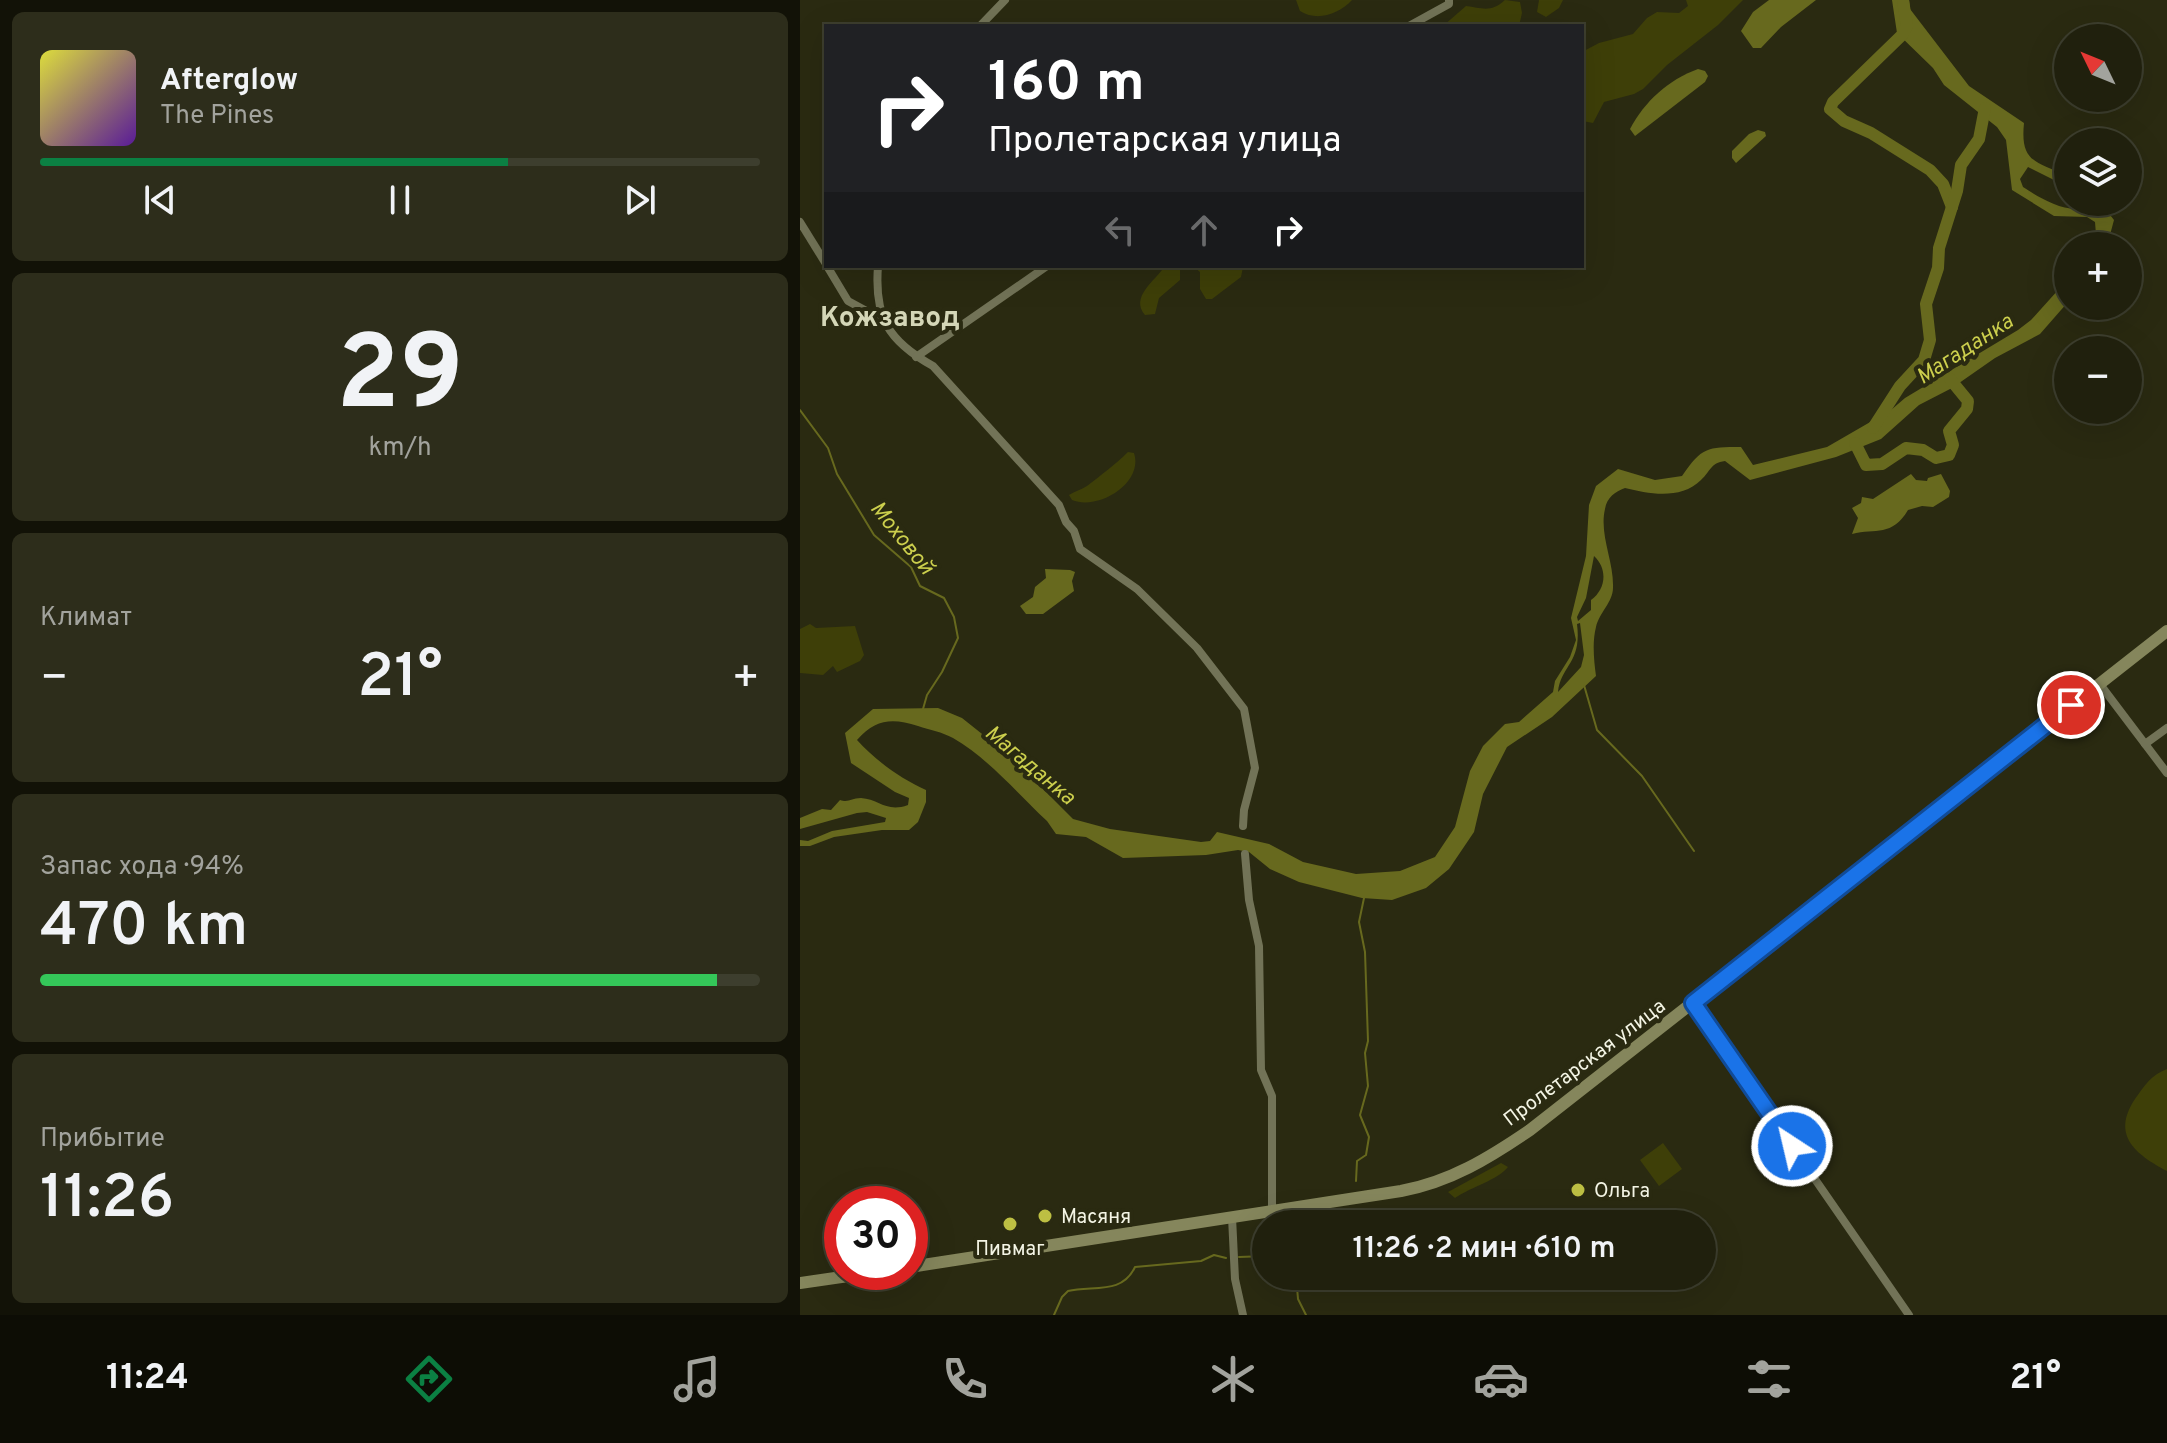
<!DOCTYPE html>
<html lang="ru">
<head>
<meta charset="utf-8">
<style>
  body { margin:0; font-family:Overpass,sans-serif; background:#2d2d1b; color:#f1f3f6; height:100vh; display:flex; flex-direction:column; font-size:30px; white-space:nowrap }
  * { box-sizing:border-box; margin:0 }
  p { font-size:26px; color:#a2a39d }
  .icon { flex:none; width:44px; height:44px; fill:none; stroke:currentColor; stroke-width:2; stroke-linecap:round; stroke-linejoin:round }
  .map { position:relative; flex:1; overflow:hidden }
  .drawer { display:flex; flex-direction:column; gap:12px; padding:12px; background:#121207; width:800px }
  .drawer>* { flex:none }
  .guide { position:absolute; left:24px; top:24px; width:760px; height:244px; border-radius:0px; box-shadow:0 8px 32px #0002,0 0 0 2px #3d3e2e; background:#202124; color:#fff; overflow:hidden }
  .needle { width:52px; rotate:313deg }
  .controls { position:absolute; left:1254px; top:24px; display:grid; gap:16px }
  .controls a { display:grid; place-items:center; width:88px; height:88px; border-radius:50%; background:#20200d; box-shadow:0 8px 32px #0002,0 0 0 2px #3d3e2e; font-size:40px }
  .speed { position:absolute; left:24px; top:1186px; display:flex; gap:16px; font-size:40px; font-weight:700; text-align:center }
  .speed>* { display:grid; place-content:center; width:104px; height:104px; border-radius:50%; background:#20200d; box-shadow:0 8px 32px #0002,0 0 0 2px #3d3e2e; line-height:1 }
  .speed .limit { border:12px solid #d22; background:#fff; color:#111 }
  .pin { position:absolute; display:grid; place-items:center; width:68px; height:68px; color:#fff; margin:-34px; border:4px solid #fff; border-radius:50%; box-shadow:0 2px 8px #0007 }
  .me { position:absolute; width:88px; margin:-44px; rotate:325deg; stroke-linejoin:round; filter:drop-shadow(0 0 6px #0008) }
  .turn { display:flex; align-items:center; gap:28px; height:168px; padding:0 32px; font-size:36px }
  .turn .icon { width:104px; height:104px; stroke-width:2.5 }
  .turn b { display:block; font-size:56px; line-height:68px }
  .lanes { display:flex; align-items:center; height:76px; padding:0 32px; background:#0003; justify-content:center; gap:40px; direction:ltr }
  .lanes .off { opacity:.35 }
  .big { font-size:60px; font-weight:600; line-height:1.1 }
  .drawer .widget { flex:1; display:flex; flex-direction:column; justify-content:center; gap:12px; min-width:0; padding:0 28px; border-radius:12px; background:#2d2d1b }
  .drawer .dial { align-items:center; gap:0 }
  .dial b { font-size:104px; line-height:1 }
  .song { display:flex; align-items:center; gap:24px }
  .cover { width:96px; height:96px; border-radius:12px; background:linear-gradient(135deg,hsl(60 70% 55%),hsl(270 70% 35%)) }
  .played { height:8px; border-radius:4px; background:linear-gradient(90deg,#0b8043 65%,#3d3e2e 65%) }
  .keys { display:flex; justify-content:space-around; direction:ltr }
  .heat { display:flex; justify-content:space-between; align-items:center; font-size:44px; direction:ltr }
  .charge { height:12px; border-radius:6px; background:linear-gradient(90deg,#34c759 94%,#3d3e2e 0) }
  .trip { position:absolute; left:452px; top:1210px; width:464px; height:80px; border-radius:40px; background:#20200d; box-shadow:0 8px 32px #0002,0 0 0 2px #3d3e2e; font-weight:600; line-height:80px; text-align:center }
  .tabs { display:flex; height:128px; justify-content:space-around; align-items:center; background:#0d0d05; color:#a2a39d }
  .tabs .icon { width:56px; height:56px }
  .tabs .on { color:#0b8043 }
  .tabs b { font-size:36px; color:#f1f3f6 }
  main { display:flex; flex:1; min-height:0 }
  .map>svg:first-child { display:block }
  .green { fill:#3e3f08 }
  .water { fill:#67691e; fill-rule:evenodd }
  .lines { fill:none; stroke-linecap:round; stroke-linejoin:round }
  .stream { stroke:#67691e; stroke-width:2 }
  .river { stroke:#67691e; stroke-width:12 }
  .street { stroke:#727357; stroke-width:8 }
  .secondary { stroke:#85865c; stroke-width:12 }
  .route-casing { stroke:#114b97; stroke-width:20 }
  .route { stroke:#1a73e8; stroke-width:14 }
  .poi-dot { fill:#bdbf43; stroke:#2a2a11; stroke-width:3 }
  .labels { text-anchor:middle; stroke-width:8; stroke-linejoin:round; paint-order:stroke }
  .street-label { font-size:20px; fill:#f4f5e5; stroke:#2a2a11 }
  .poi-label { font-size:20px; fill:#f4f5e5; stroke:#2a2a11; text-anchor:start }
  .water-label { font-size:22px; font-style:italic; fill:#cccf4d; stroke:#2a2a11 }
  .district-label { font-size:28px; font-weight:bold; fill:#d4d6b7; stroke:#2a2a11 }
</style>
</head>
<body>
<main>
<section class="drawer">
<div class="widget">
<div class="song"><i class="cover"></i><div><b>Afterglow</b><p>The Pines</p></div></div>
<div class="played"></div>
<div class="keys"><svg class="icon" aria-label="previous" viewBox="0 0 24 24"><path d="M18 5L8 12l10 7zM5 5v14"/></svg><svg class="icon" aria-label="pause" viewBox="0 0 24 24"><path d="M8 5v14M16 5v14"/></svg><svg class="icon" aria-label="next" viewBox="0 0 24 24"><path d="M6 5l10 7-10 7zM19 5v14"/></svg></div>
</div>
<div class="widget dial"><b>29</b><p>km/h</p></div>
<div class="widget"><p>Климат</p>
<div class="heat"><a>−</a><b class="big">21°</b><a>+</a></div>
</div>
<div class="widget"><p>Запас хода · 94%</p><b class="big">470 km</b><div class="charge"></div></div>
<div class="widget"><p>Прибытие</p><b class="big">11:26</b></div>
</section>
<div class="map">
<svg width="1367" height="1315" viewBox="0 0 1367 1315">
  <rect width="100%" height="100%" fill="#2a2a11"/>
  <g class="green">
    <path d="M496,0H552C539,14 517,22 500,11Z"/>
    <path d="M705,0L720,2L722,13L719,26H643L666,6C682,8 691,13 705,0Z"/>
    <path d="M739,0H763L759,8L746,17L737,12Z"/>
    <path d="M886,0H943L918,25L867,65L843,89L834,94L804,102L793,123L782,121V52L799,43L833,34L847,18L857,12L879,13L888,6Z"/>
    <path d="M365,266H375L380,270V280L359,298L355,314L345,315C330,297 354,282 365,266Z"/>
    <path d="M393,266H443V267L441,277L412,299H406L400,289V272Z"/>
    <path d="M328,452L334,453C344,483 298,511 272,500L269,495C275,491 281,490 287,486C301,475 315,465 328,452Z"/>
    <path d="M10,624L16,628L55,626L64,655L60,661L37,672L33,666L23,675L0,673V629Z"/>
    <path d="M1367,1069V1171C1335,1154 1311,1135 1335,1099C1345,1085 1351,1075 1367,1069Z"/>
    <path d="M863,1143L882,1169L859,1186L840,1160Z"/>
    <path d="M701,1163L708,1167C698,1180 671,1187 655,1198L648,1192Z"/>
  </g>
  <g class="water">
    <path d="M969,0H1016L981,27L961,48H953L941,31L953,12Z"/>
    <path d="M1092,0H1109L1110,9L1169,86L1224,123C1220,163 1236,161 1268,176V187L1228,167L1220,179L1223,187C1238,197 1268,215 1286,207L1281,202H1300L1314,220L1307,246H1291L1296,235L1295,222L1287,217L1254,216L1212,190L1206,140L1197,127L1144,85L1133,68L1097,33Z"/>
    <path d="M898,69L905,71L908,76L905,82L835,136L830,129C845,101 868,80 898,69Z"/>
    <path d="M958,130L965,132L966,136L936,163L932,158V151L949,134Z"/>
    <path d="M1268,279V302L1240,334L1195,358L1152,388L1119,405L1081,439L1036,457L950,480L925,461C910,463 911,471 901,480C881,500 849,494 825,488C815,492 807,497 805,509C799,535 814,561 813,588C813,602 799,613 796,627C792,642 794,661 796,676L752,717L707,747L683,794L674,832L649,869L626,888L592,900L562,898L499,882L470,869L449,852L438,850L406,855L323,858L286,837L256,834L247,821C217,793 189,759 153,738C142,732 130,730 118,726C92,718 76,719 57,740C75,760 101,779 126,790V802L118,822L109,830H82L34,837L10,846H0V840L8,841L32,831L85,822L86,818L67,812L57,813L0,829V818L22,809L31,810L40,800C49,803 51,798 61,798C79,799 86,813 108,805L109,798L95,792L51,763L45,733L73,709L138,708L162,718L211,757L273,819L310,829L401,842L410,841L417,832L469,844L503,862L556,874L600,871L635,857L655,827L670,771L683,746L705,724L719,722L753,692L755,681L770,657L776,640L771,618L786,556L789,505L796,486L818,469L855,480L882,476C902,447 907,447 941,447L953,465L1027,447L1091,410L1105,398L1218,330L1231,320ZM794,556C808,569 806,589 791,600V610L778,621L777,617L786,598ZM780,623L784,655L781,667L758,692C761,665 782,663 777,624Z"/>
    <path d="M1111,474L1116,480L1127,481L1128,478L1141,474L1150,491L1149,497L1133,507L1122,506L1108,510C1092,537 1076,528 1052,534L1058,518L1052,508L1061,503L1062,497L1073,499Z"/>
    <path d="M245,569L270,570L275,572L272,581L274,591L243,614H226L220,606L233,597L235,587L246,578Z"/>
  </g>
  <g class="lines">
    <g class="stream">
      <path d="M0,410L28,448L37,474L74,535L111,567L120,586L144,598L154,617L158,638L142,672L127,695L123,709"/>
      <path d="M784,685L797,730L842,776L894,851"/>
      <path d="M556,1181L557,1161L566,1155L569,1137L560,1115L568,1086L565,1053L568,1041L565,952L559,922L564,898"/>
      <path d="M554,1224V1219"/>
      <path d="M439,1257L466,1256"/>
      <path d="M496,1276L498,1299L506,1315"/>
      <path d="M254,1315L262,1297L268,1291C293,1285 322,1295 335,1267L401,1261L414,1255L426,1258"/>
    </g>
    <g class="river">
      <path d="M1103,0L1107,26L1102,35L1033,102L1030,109L1044,121L1071,133L1130,170L1143,184L1152,207"/>
      <path d="M1073,428L1100,386L1124,360L1130,340L1126,304L1138,268L1139,248L1157,191L1161,165L1179,139L1185,108"/>
      <path d="M1055,443L1066,465L1082,464L1106,448L1123,450L1136,458L1149,455L1153,445L1149,431L1167,409L1168,401L1150,379"/>
    </g>
    <g class="street">
      <path d="M180,26L205,0"/>
      <path d="M609,26L649,4V0"/>
      <path d="M0,222L26,264"/>
      <path d="M27,266L48,301L83,320"/>
      <path d="M78,266C74,317 88,341 133,366L259,505L266,522L274,531L280,549L337,589L397,648L444,709L455,768L444,810L443,826"/>
      <path d="M116,357L247,266"/>
      <path d="M1299,683L1367,773"/>
      <path d="M1345,744L1367,728"/>
      <path d="M445,854L449,900L459,946L461,1070L472,1096V1210"/>
      <path d="M893,1003L1109,1315"/>
      <path d="M432,1217L435,1279L443,1315"/>
    </g>
    <g class="secondary">
      <path d="M110,1267L601,1191C650,1182 689,1158 730,1130L1367,631"/>
      <path d="M0,1283L76,1272"/>
    </g>
  </g>
  <g class="lines">
    <defs>
      <path id="route" d="M992,1146L893,1003L1271,705"/>
    </defs>
    <use href="#route" class="route-casing"/>
    <use href="#route" class="route"/>
  </g>
  <g class="poi-dot">
    <circle cx="778" cy="1190" r="8"/>
    <circle cx="245" cy="1216" r="8"/>
    <circle cx="210" cy="1224" r="8"/>
  </g>
  <g class="labels">
    <g class="street-label">
      <text transform="translate(784 1062) rotate(-37)" y="7">Пролетарская улица</text>
    </g>
    <g class="poi-label">
      <text x="794" y="1197">Ольга</text>
      <text x="261" y="1223">Масяня</text>
      <text x="210" y="1255" text-anchor="middle">Пивмаг</text>
    </g>
    <g class="water-label">
      <text transform="translate(1164 348) rotate(-33)" y="8">Магаданка</text>
      <text transform="translate(103 537) rotate(51)" y="8">Моховой</text>
      <text transform="translate(231 764) rotate(40)" y="8">Магаданка</text>
    </g>
    <g class="district-label">
      <text x="90" y="326">Кожзавод</text>
    </g>
  </g>
</svg>
<div class="controls">
<a><svg class="needle" viewBox="-14 -14 28 28"><path d="M0-13l5 13h-10z" fill="#e53935"/><path d="M0 13l5-13h-10z" fill="#a2a39d"/></svg></a>
<a><svg class="icon" aria-label="layers" viewBox="0 0 24 24"><path d="M12 4l9 5-9 5-9-5zM3 14l9 5 9-5"/></svg></a>
<a>+</a>
<a>−</a>
</div>
<div class="speed"><div class="limit">30</div></div>
<div class="pin" style="left:1271px;top:705px;background:#d93025"><svg class="icon" aria-label="arrive" viewBox="0 0 24 24"><path d="M6 21V4h12l-3 4 3 4H6"/></svg></div>
<svg class="me" style="left:992px;top:1146px" viewBox="-20 -20 40 40"><circle r="17" fill="#1a73e8" stroke="#fff" stroke-width="3"/><path d="M0-11L8 9 0 5-8 9z" fill="#fff"/></svg>
<div class="trip">11:26 · 2 мин · 610 m</div>
<div class="guide">
<div class="turn"><svg class="icon" aria-label="right" viewBox="0 0 24 24"><path d="M7 20v-9h11M14 6l5 5-5 5"/></svg><div><b>160 m</b>Пролетарская улица</div></div>
<div class="lanes"><svg class="icon off" aria-label="left" viewBox="0 0 24 24"><path d="M17 20v-9H6M10 6l-5 5 5 5"/></svg><svg class="icon off" aria-label="ahead" viewBox="0 0 24 24"><path d="M12 20V5M6 11l6-6 6 6"/></svg><svg class="icon" aria-label="right" viewBox="0 0 24 24"><path d="M7 20v-9h11M14 6l5 5-5 5"/></svg></div>
</div>
</div>
</main>
<nav class="tabs">
<b>11:24</b>
<svg class="icon on" aria-label="directions" viewBox="0 0 24 24"><path d="M12 3l9 9-9 9-9-9zM9 14v-3h6M13 9l2 2-2 2"/></svg>
<svg class="icon" aria-label="music" viewBox="0 0 24 24"><path d="M9 18V5l10-2v13"/><circle cx="6" cy="18" r="3"/><circle cx="16" cy="16" r="3"/></svg>
<svg class="icon" aria-label="phone" viewBox="0 0 24 24"><path d="M5 4h4l2 5-3 2q2 4 5 5l2-3 5 2v4C11 20 4 13 5 4z"/></svg>
<svg class="icon" aria-label="climate" viewBox="0 0 24 24"><path d="M12 3v18M4 7l16 10M4 17L20 7"/></svg>
<svg class="icon" aria-label="car" viewBox="0 0 24 24"><path d="M5 17H2v-5l4-1 3-4h7l3 4 3 1v5h-3M9 17h6M6 11h13"/><circle cx="7" cy="17" r="2"/><circle cx="17" cy="17" r="2"/></svg>
<svg class="icon" aria-label="filters" viewBox="0 0 24 24"><path d="M4 7h16M4 17h16"/><circle cx="9" cy="7" r="2"/><circle cx="15" cy="17" r="2"/></svg>
<b>21°</b>
</nav>
</body>
</html>
